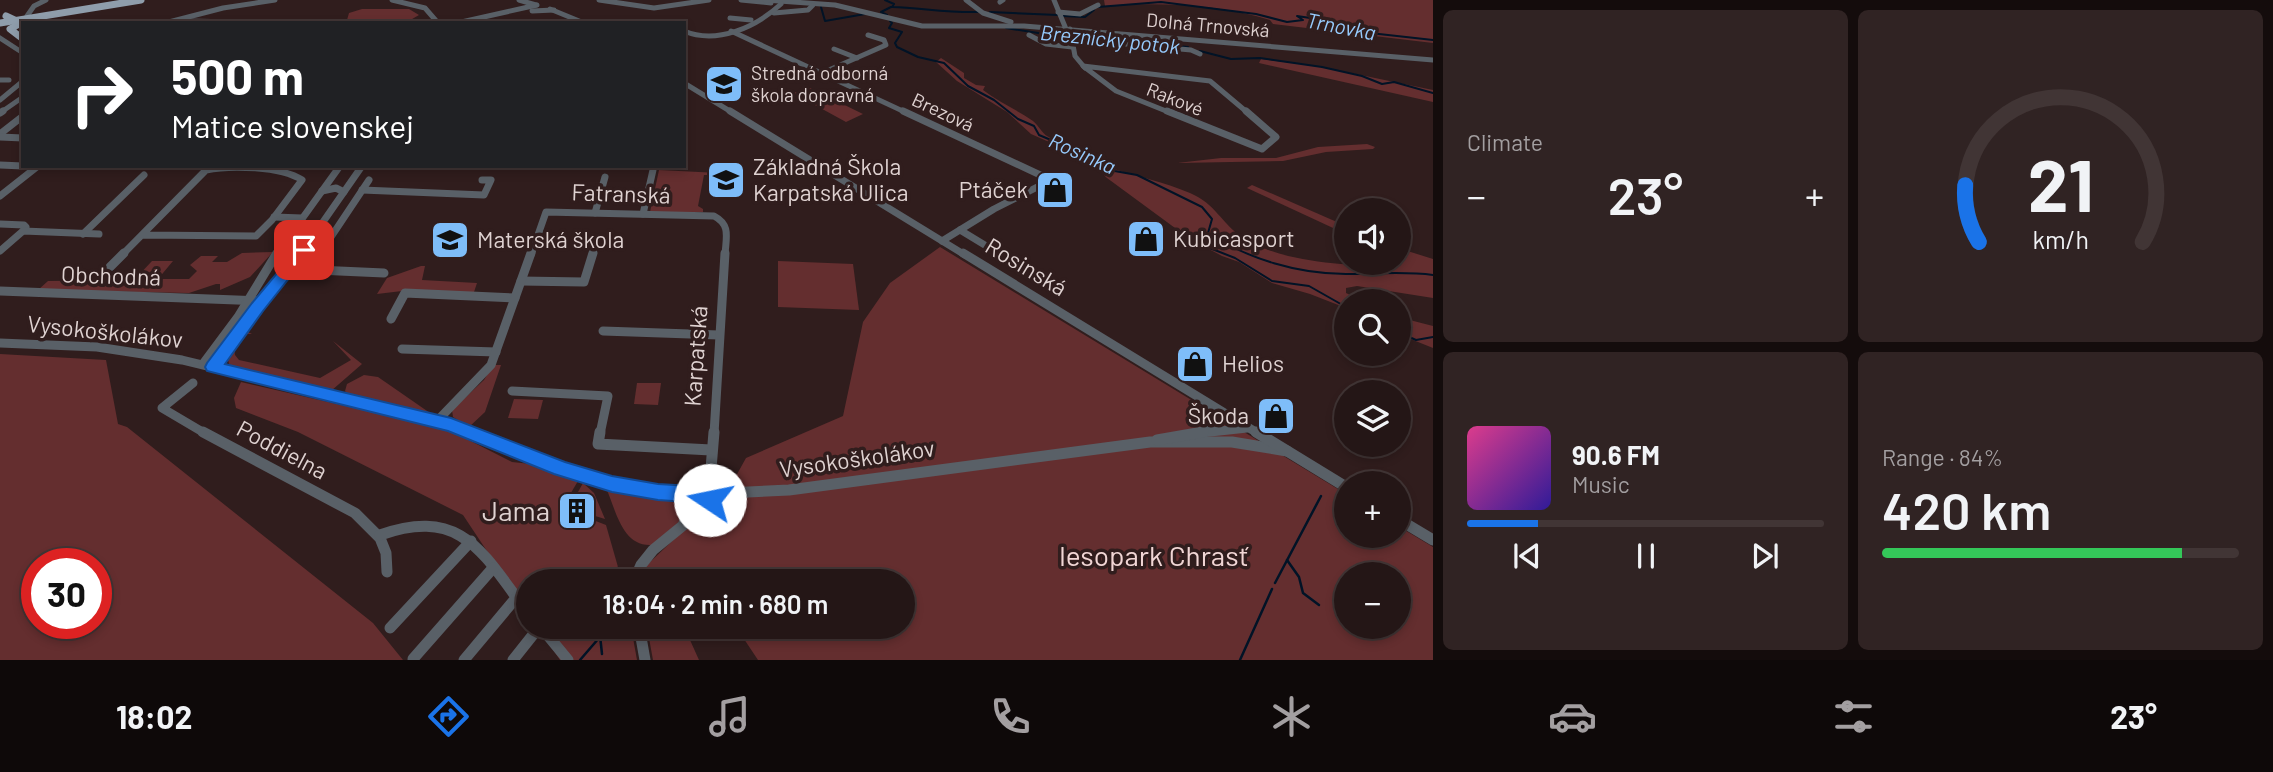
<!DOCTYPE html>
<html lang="en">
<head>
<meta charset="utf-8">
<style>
  body { margin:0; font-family:Barlow,sans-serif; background:#302323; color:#f1f3f6; height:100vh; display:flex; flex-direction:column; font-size:26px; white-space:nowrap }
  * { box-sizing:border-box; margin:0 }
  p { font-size:23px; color:#a39fa1 }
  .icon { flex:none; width:38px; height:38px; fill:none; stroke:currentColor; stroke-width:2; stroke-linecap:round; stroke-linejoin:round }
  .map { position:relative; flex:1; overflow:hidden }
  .panel { display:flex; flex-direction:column; gap:10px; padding:10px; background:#140c0c; width:840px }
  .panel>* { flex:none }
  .hud { position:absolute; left:21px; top:21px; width:665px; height:147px; border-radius:0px; box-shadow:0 4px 10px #0003,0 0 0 2px #413535; background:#202124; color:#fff; overflow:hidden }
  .fabs { position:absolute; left:1334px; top:198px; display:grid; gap:14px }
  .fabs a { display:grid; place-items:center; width:77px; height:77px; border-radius:50%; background:#241616; box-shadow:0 4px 10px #0003,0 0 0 2px #413535; font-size:35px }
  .speed { position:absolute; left:21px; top:548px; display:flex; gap:14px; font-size:35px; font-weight:700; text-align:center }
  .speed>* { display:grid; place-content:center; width:91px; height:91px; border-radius:50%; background:#241616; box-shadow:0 4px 10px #0003,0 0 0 2px #413535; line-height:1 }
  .speed .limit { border:10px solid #d22; background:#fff; color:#111 }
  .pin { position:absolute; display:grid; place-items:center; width:60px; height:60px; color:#fff; margin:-30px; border-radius:14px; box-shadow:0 4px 10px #0006 }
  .me { position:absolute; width:77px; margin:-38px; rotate:281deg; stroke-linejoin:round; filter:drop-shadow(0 0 5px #0008) }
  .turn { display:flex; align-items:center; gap:24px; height:147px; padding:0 35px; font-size:32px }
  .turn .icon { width:91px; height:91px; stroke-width:2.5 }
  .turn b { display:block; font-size:49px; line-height:60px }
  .big { font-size:52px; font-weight:600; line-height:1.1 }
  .panel .card { flex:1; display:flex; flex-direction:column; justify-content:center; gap:10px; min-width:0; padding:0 24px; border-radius:10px; background:#302323 }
  .panel .dial { align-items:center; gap:0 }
  .dial svg { height:182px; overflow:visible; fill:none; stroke:#413535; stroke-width:7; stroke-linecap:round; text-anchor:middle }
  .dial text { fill:#f1f3f6; stroke:none }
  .song { display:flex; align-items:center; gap:21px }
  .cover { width:84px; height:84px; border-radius:10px; background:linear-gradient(135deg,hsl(330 70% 55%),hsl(250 70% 35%)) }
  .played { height:7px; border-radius:4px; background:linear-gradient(90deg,#1a73e8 20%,#413535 20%) }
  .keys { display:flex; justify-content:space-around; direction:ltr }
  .heat { display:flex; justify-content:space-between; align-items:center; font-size:38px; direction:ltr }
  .charge { height:10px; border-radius:5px; background:linear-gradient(90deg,#34c759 84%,#413535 0) }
  .panel .tiles { flex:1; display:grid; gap:10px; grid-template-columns:repeat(2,1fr) }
  .trip { position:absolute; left:516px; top:569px; width:399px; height:70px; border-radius:35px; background:#241616; box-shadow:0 4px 10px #0003,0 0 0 2px #413535; font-weight:600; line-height:70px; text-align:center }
  .tab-bar { display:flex; height:112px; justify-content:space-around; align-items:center; background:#0e0909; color:#a39fa1 }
  .tab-bar .icon { width:49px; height:49px }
  .tab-bar .current { color:#1a73e8 }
  .tab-bar b { font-size:32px; color:#f1f3f6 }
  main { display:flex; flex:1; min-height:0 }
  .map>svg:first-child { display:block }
  .green { fill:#642e2f; fill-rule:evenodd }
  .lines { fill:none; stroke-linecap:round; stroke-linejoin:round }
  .stream-far1 { stroke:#011326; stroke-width:2 }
  .stream { stroke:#011326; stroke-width:2.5 }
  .minor-far3 { stroke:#596067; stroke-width:5 }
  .minor-far2 { stroke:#596067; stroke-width:7 }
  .minor-far1 { stroke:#596067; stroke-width:9 }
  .minor { stroke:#596067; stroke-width:11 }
  .major { stroke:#8f9dab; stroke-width:7 }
  .major-bridge { stroke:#8f9dab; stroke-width:7 }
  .route { fill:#1a73e8; stroke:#114b97; stroke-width:2 }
  .labels { text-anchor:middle; stroke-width:7; stroke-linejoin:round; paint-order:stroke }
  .far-street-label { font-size:19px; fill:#dfd2d1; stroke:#301d1d }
  .far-poi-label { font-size:19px; fill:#dfd2d1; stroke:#301d1d; text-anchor:start }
  .far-water-label { font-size:21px; font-style:italic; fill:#96cafc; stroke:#301d1d }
  .poi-label { font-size:23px; fill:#dfd2d1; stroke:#301d1d; text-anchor:start }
  .street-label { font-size:23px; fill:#dfd2d1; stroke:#301d1d }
  .near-poi-label { font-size:28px; fill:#dfd2d1; stroke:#301d1d; text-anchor:end }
  .near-park-label { font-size:28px; fill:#f1d6d5; stroke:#301d1d }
</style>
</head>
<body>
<main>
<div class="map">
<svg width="1433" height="660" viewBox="0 0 1433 660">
  <rect width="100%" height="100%" fill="#301d1d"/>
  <g class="green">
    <path d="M1104,0H1433V43L1273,24L1270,20C1219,4 1158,2 1105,6Z"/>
    <path d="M362,9H409L419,15L407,22L411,23L337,21L347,20L349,13Z"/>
    <path d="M941,58L964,73V78L976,85L985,86L983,90C999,102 1017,110 1033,121C1039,126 1042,133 1047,136C1063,145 1080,150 1096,157C1103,160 1107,167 1114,169C1140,177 1164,182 1190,193C1216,204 1221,223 1242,237C1283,264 1350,265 1398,267L1402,260L1398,258V248L1433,259V298L1357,286L1346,288V293L1363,301H1346V308L1310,294L1272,283L1239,262L1222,256L1190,239L1107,178L1085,158L1031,134L1007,112L957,81L936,62Z"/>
    <path d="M1261,59L1317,66L1433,90V102L1259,63Z"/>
    <path d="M810,88L863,114L846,122L793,93L796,92L806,97L801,93Z"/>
    <path d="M1367,144L1375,147L1373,149L1326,152L1283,161L1177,163L1221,158H1276L1318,147Z"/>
    <path d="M659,170L719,173V175H704L698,206L703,209V212H650Z"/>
    <path d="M1252,185L1346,226V234L1247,188Z"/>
    <path d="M940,247L1346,494V536H1398V526L1433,547V660H758L736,627L903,626V581H640L647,565L731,485L746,458L843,416L863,322L890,283ZM1346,574H1398V626H1346Z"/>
    <path d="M273,252L250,277L220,290V284H216L189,293L38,290L48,281L147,280L136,278L152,261H173L158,279H189L197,271L190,265L201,256H218L212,262H227L242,253Z"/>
    <path d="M778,261L853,264L859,310L778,307Z"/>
    <path d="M421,266H425L422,280L477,283L473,295L402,291L377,294L387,278Z"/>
    <path d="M1398,317L1433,326V348L1398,334Z"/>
    <path d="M246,331L252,334H247L234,347L235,355L239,360L320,378L351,360L333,341L362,364L331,391L234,367L229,364L227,356Z"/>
    <path d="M0,354L106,360L118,424L127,427L373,623L403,660H0ZM37,564H96V623H37Z"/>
    <path d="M493,365H501L485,412L469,427L453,417L452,410L484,380Z"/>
    <path d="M364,375L378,377L430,413L349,397L345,391L347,384Z"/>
    <path d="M241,382L411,421L457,434L512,462L531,464L578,481L562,508L560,522L580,529L588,518L606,525L622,581H528V613L463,515L298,432L236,408L234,398Z"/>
    <path d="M637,383H661L658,405L634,404Z"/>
    <path d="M514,399L543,400L538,419L508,418Z"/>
    <path d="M583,483L594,493L605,519L582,512V504L573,501Z"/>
    <path d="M606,488L673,501L681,511L679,522L652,545C622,547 616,510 606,488Z"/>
    <path d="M538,627H631L637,660H560Z"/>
    <path d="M647,627H698L690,640L699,660H653Z"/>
  </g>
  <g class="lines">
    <g class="stream-far1">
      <path d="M885,0L894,4L892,7C921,8 949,13 978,12"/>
      <path d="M821,7L825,21L865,14"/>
      <path d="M1098,7L1161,2L1256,14L1287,22L1303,20L1297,16L1350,24L1370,33L1433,40"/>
      <path d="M990,12L1058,15"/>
      <path d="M887,15L881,12L891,7"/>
      <path d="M1063,16L1085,17L1094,10"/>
      <path d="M890,21L892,23L889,28L902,32L895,43L897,47L918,57L944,63L968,86L994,100L1018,119L1034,126L1039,135L1094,158L1109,170L1137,175L1202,207L1212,219L1208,233C1248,259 1298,274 1346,274C1376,274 1404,271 1433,275"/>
      <path d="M1006,28L1070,38"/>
      <path d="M1141,43L1188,47"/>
      <path d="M1200,51L1231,59L1260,58L1322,67L1362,76L1382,84L1394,82L1433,93"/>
      <path d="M1207,235L1200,243L1202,245L1235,258L1272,281L1309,286L1346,307"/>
      <path d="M1398,332L1416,340L1433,337"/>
    </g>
    <g class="stream">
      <path d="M1287,560L1299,577L1303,593L1319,605"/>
      <path d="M611,581L618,568"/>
      <path d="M1275,583L1321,496"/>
      <path d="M599,626L602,654"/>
      <path d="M580,660L599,638"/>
      <path d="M1240,660L1272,589"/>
    </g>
    <g class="minor-far3">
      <path d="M392,0L425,8L438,23"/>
      <path d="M519,0L536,5"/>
      <path d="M599,0L654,8L709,0"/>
      <path d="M741,0L771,3"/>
      <path d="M765,0L835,5L922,26H1024L1433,60"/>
      <path d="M966,0L983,13L1011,22"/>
      <path d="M1054,0L1066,29"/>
      <path d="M1000,2L1003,0"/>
      <path d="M550,9L584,23"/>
      <path d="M532,11L554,10"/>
      <path d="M1058,12L1080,14L1098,5"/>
      <path d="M774,13L808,10L813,5"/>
      <path d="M27,16L34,6L46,0"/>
      <path d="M730,18L751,20"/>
      <path d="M189,21L273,23"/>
      <path d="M165,23L223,8L275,0"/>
      <path d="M457,23L537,5"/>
      <path d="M1070,29L1075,56L1085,68"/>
      <path d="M684,31C717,45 756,27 781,4"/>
      <path d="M731,31L907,113"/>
      <path d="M1029,35L1046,44L1072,47"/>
      <path d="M0,38L23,53"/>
      <path d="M1071,39L1191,50L1200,54"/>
      <path d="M834,49L857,58"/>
      <path d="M822,73L886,45L884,40L868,35"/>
      <path d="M0,80H9"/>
      <path d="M684,83L733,113"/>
      <path d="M0,100L23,81"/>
      <path d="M0,113L23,97"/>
      <path d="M1171,113L1116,91L1083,66L1210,81L1248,113"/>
    </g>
    <g class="minor-far2">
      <path d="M730,111L965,255"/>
      <path d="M903,111L1051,180L994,209L942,241"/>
      <path d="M1167,111L1262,149L1276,137L1246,111"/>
      <path d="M0,113L3,111"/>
      <path d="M0,134L23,116"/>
      <path d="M0,137L23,138"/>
      <path d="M0,165L23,166"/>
      <path d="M362,190L484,195L491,180H482"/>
      <path d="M322,191L336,188L344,192"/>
      <path d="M0,196L38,166"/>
      <path d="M595,213L605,177"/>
      <path d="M643,214L653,170"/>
      <path d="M274,217L302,218"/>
      <path d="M0,224L24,225L26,227L23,231"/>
      <path d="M960,230L988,247"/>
      <path d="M83,234L144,175"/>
      <path d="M284,242L290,249L306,244"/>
      <path d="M0,251L23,231L99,234"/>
      <path d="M122,255L206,170C230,165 281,166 302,180L272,220L256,236L142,235"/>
      <path d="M276,255L340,166"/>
      <path d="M300,255L362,166"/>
      <path d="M319,255L369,180"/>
      <path d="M531,255L546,212L714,216C731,225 726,237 725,255"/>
      <path d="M592,255L594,248"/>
    </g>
    <g class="minor-far1">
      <path d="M320,253L311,267L317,270L384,273"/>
      <path d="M963,253L1259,434"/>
      <path d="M110,267L124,253"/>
      <path d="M521,281L584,282L593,253"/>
      <path d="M0,291L262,301"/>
      <path d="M391,319L405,293L515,298"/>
      <path d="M603,331L719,335"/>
      <path d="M0,343L97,347L182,360L451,425L475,434"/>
      <path d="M402,349L496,352"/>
      <path d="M203,364L238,317L277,253"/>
      <path d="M213,367L302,253"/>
      <path d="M193,383L162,408L206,434"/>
      <path d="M512,391L608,396L600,434"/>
      <path d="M1206,402L1212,419L1209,430"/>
      <path d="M437,421L491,365L531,253"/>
      <path d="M714,434L725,253"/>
      <path d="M1192,434L1247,428"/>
    </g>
    <g class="minor">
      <path d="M203,432L355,513L380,538L386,553L387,572"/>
      <path d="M470,432L597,480L684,495L789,490L1150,442H1232L1287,451"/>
      <path d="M600,432L598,444L711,450"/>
      <path d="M1256,432L1346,487"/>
      <path d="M1157,440L1203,432"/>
      <path d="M684,495L688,510L684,523"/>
      <path d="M1398,519L1433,540"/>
      <path d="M380,535C463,506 483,554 528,613"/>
      <path d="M634,581L641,565L653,550L708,505L714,432"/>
      <path d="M540,626L568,660"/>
      <path d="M639,626L645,660"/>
      <path d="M390,628L471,541"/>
      <path d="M413,659L493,568"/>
      <path d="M464,660L516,598"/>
      <path d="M513,660L540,626"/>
    </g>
    <g class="major">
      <path d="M0,23L141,0"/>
      <path d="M21,23L10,29L23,39"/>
    </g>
    <path class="major-bridge" d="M6,16L23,24"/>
  </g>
  <path class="route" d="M304,246L309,247V253L263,311L225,364L451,418L565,462L612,476L658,484L709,487L716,490L719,500L717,506L710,508L701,503L658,500L612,492L554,474L448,431L207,371L205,367L207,363L252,303L299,247Z"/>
  <defs>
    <symbol id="school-square" viewBox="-11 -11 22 22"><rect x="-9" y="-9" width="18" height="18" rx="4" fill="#7ebdf9" stroke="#301d1d"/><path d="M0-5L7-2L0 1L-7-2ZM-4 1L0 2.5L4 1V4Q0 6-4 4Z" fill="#111"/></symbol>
    <symbol id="shop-square" viewBox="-11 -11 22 22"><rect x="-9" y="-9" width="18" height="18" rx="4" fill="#7ebdf9" stroke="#301d1d"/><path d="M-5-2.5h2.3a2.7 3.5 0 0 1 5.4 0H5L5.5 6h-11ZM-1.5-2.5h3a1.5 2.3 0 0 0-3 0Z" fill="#111"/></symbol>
    <symbol id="building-square" viewBox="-11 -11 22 22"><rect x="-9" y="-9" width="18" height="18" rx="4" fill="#7ebdf9" stroke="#301d1d"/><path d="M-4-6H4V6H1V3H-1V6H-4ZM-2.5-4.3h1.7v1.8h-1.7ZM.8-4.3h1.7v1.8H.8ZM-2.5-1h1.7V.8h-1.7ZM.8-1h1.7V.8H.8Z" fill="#111"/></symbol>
  </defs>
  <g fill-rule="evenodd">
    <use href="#school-square" x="702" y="62" width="44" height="44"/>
    <use href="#school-square" x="704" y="158" width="44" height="44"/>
    <use href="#shop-square" x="1033" y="168" width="44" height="44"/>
    <use href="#shop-square" x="1124" y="217" width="44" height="44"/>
    <use href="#school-square" x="428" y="218" width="44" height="44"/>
    <use href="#shop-square" x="1173" y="342" width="44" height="44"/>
    <use href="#shop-square" x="1254" y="394" width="44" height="44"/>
    <use href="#building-square" x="555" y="489" width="44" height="44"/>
  </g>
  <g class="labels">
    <g class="far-street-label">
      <text transform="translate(1208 25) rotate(5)" y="7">Dolná Trnovská</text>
      <text transform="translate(1175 99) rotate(22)" y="7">Rakové</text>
      <text transform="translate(943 112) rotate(25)" y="7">Brezová</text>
    </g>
    <g class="far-poi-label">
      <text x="751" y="80">Stredná odborná<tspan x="751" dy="22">škola dopravná</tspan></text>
    </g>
    <g class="far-water-label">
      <text transform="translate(1341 27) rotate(11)" y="7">Trnovka</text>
      <text transform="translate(1110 40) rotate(6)" y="7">Breznícky potok</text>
      <text transform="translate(1082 154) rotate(24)" y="7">Rosinka</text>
    </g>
    <g class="poi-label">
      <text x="753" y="175">Základná Škola<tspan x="753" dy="26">Karpatská Ulica</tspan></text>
      <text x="1028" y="198" text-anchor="end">Ptáček</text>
      <text x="1173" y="247">Kubicasport</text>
      <text x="477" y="248">Materská škola</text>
      <text x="1222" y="372">Helios</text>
      <text x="1249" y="424" text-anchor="end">Škoda</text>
    </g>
    <g class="street-label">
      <text transform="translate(621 194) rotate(2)" y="8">Fatranská</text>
      <text transform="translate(1026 267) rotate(31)" y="8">Rosinská</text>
      <text transform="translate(111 276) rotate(2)" y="8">Obchodná</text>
      <text transform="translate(105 332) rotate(6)" y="8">Vysokoškolákov</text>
      <text transform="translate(696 356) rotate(-86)" y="8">Karpatská</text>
      <text transform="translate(282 450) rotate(28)" y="8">Poddielna</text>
      <text transform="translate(857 459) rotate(-8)" y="8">Vysokoškolákov</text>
    </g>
    <g class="near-poi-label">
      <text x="550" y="521">Jama</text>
    </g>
    <g class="near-park-label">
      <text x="1154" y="566">lesopark Chrasť</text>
    </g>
  </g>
</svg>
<div class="fabs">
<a><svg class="icon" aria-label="sound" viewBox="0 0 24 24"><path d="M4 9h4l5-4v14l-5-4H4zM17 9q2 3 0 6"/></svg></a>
<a><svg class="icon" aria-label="search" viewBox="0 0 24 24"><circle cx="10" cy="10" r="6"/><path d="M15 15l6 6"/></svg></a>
<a><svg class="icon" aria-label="layers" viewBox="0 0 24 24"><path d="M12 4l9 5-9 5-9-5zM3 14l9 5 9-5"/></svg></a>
<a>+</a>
<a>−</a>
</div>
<div class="speed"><div class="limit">30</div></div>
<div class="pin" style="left:304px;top:250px;background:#d93025"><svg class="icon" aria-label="arrive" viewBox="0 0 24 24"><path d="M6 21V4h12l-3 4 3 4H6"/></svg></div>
<svg class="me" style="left:710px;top:500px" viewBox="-20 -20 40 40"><circle r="19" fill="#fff"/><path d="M0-13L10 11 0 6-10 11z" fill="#1a73e8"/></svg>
<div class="trip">18:04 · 2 min · 680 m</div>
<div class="hud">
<div class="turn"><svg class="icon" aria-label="right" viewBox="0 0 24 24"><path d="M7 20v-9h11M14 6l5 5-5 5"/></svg><div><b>500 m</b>Matice slovenskej</div></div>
</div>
</div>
<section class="panel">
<div class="tiles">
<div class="card"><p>Climate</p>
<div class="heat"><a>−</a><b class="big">23°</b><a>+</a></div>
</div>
<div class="card dial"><svg viewBox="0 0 100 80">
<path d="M14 69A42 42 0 1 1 86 69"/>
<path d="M14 69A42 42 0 0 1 8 44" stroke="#1a73e8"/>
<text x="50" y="56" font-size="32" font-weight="700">21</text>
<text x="50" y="72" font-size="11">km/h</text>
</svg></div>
<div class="card">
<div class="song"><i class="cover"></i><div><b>90.6 FM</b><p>Music</p></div></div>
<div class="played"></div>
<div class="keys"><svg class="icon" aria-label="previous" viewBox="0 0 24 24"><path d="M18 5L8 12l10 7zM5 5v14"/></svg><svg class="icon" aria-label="pause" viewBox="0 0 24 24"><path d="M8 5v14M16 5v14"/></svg><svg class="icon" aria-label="next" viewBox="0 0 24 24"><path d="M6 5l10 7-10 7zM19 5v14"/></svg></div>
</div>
<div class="card"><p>Range · 84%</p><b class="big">420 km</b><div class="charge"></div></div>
</div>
</section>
</main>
<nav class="tab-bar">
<b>18:02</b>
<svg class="icon current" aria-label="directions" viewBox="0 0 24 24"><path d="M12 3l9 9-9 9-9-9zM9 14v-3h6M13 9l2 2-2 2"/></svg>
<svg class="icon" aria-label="music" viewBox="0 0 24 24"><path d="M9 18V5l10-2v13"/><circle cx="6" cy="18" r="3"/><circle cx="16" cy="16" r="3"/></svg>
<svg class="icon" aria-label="phone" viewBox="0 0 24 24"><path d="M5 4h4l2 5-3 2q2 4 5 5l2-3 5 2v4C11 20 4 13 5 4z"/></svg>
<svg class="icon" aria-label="climate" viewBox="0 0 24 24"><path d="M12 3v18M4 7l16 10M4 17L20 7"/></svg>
<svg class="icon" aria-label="car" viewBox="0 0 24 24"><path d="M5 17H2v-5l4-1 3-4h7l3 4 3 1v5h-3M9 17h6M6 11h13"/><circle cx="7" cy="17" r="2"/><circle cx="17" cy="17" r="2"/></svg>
<svg class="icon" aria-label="filters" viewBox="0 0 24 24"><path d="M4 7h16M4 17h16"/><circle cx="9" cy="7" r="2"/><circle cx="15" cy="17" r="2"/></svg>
<b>23°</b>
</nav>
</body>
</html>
